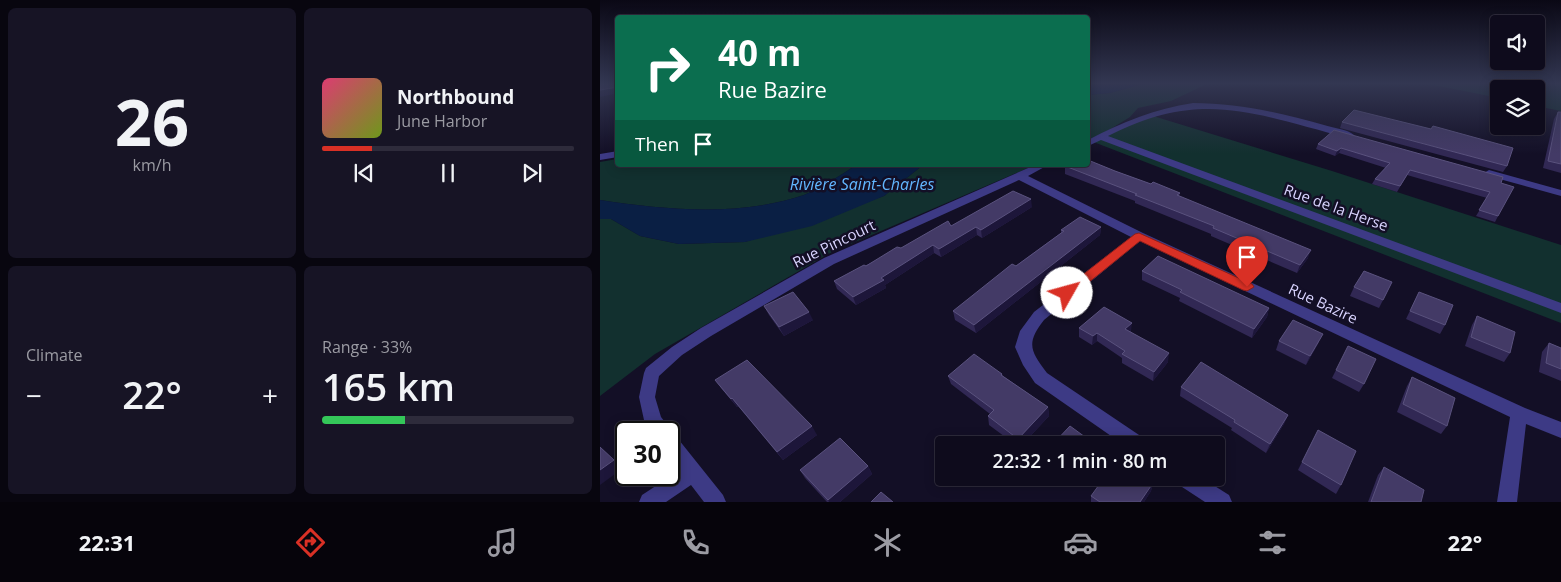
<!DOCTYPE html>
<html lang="en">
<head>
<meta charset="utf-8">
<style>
  body { margin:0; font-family:"Open Sans",sans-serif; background:#171425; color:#f1f3f6; height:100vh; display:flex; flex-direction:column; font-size:19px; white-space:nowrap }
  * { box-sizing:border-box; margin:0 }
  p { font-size:16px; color:#9b9ba3 }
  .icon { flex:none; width:28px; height:28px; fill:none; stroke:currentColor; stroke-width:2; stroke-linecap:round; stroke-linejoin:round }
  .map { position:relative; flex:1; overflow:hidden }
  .drawer { display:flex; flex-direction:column; gap:8px; padding:8px; background:#08060f; width:600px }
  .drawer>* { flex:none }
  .hud { position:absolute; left:15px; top:15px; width:475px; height:152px; border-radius:5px; box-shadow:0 2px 12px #0003,0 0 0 1px #2e2b3b; background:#0b6e4f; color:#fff; overflow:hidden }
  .buttons { position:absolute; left:890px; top:15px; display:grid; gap:10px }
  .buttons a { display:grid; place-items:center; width:55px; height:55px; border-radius:5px; background:#0e0b1c; box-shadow:0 2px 12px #0003,0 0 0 1px #2e2b3b; font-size:25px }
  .speed { position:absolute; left:15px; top:421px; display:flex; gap:10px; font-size:25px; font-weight:700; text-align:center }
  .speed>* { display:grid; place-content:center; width:65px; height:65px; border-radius:50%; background:#0e0b1c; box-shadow:0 2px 12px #0003,0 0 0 1px #2e2b3b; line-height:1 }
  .speed .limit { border:2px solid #111; border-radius:8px; background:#fff; color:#111 }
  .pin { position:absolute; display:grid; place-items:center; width:42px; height:42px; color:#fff; margin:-51px -21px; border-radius:50% 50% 50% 0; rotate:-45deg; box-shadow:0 0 5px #0007 }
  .pin .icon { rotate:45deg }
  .me { position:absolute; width:55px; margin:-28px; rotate:52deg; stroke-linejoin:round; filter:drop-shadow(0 0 4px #0008) }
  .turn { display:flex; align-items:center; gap:18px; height:105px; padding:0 20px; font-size:22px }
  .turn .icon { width:65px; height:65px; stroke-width:2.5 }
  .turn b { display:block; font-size:35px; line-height:42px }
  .then { display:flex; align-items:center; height:48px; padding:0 20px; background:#0003; gap:10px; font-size:19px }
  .big { font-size:38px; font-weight:600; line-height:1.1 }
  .drawer .card { flex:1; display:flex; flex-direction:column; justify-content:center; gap:8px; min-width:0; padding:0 18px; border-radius:8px; background:#171425 }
  .drawer .dial { align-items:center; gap:0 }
  .dial b { font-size:65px; line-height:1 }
  .song { display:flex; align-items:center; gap:15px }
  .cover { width:60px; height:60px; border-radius:8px; background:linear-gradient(135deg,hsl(340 70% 55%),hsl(80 70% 35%)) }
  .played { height:5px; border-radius:2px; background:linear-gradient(90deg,#d93025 20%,#2e2b3b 20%) }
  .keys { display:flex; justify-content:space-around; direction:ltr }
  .heat { display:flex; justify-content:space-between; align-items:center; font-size:28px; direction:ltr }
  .charge { height:8px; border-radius:4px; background:linear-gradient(90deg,#34c759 33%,#2e2b3b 0) }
  .drawer .tiles { flex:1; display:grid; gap:8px; grid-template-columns:repeat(2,1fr) }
  .trip { position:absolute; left:335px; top:436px; width:290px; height:50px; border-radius:5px; background:#0e0b1c; box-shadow:0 2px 12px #0003,0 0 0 1px #2e2b3b; font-weight:600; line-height:50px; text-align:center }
  .dock { display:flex; height:80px; justify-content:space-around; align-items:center; background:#06040b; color:#9b9ba3 }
  .dock .icon { width:35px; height:35px }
  .dock .active { color:#d93025 }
  .dock b { font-size:22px; color:#f1f3f6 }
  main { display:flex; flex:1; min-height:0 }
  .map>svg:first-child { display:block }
  .green { fill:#12302f }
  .water { fill:#0a1f44 }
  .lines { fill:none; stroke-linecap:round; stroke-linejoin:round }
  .minor { fill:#3d3a85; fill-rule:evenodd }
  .wall { fill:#312854 }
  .shaded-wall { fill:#1d163a }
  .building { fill:#433a66; stroke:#5a527e }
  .route { fill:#d93025; stroke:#8d1f18 }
  .labels { text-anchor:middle; stroke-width:5; stroke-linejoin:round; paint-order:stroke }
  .street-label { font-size:15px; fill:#d9d4ff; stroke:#130f26 }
  .water-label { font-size:16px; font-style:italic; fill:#62b6ff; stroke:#130f26 }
</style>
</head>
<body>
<main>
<section class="drawer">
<div class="tiles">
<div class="card dial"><b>26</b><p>km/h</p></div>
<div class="card">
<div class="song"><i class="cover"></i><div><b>Northbound</b><p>June Harbor</p></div></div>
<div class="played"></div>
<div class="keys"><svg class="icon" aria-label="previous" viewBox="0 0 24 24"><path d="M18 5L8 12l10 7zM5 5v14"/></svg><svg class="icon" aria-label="pause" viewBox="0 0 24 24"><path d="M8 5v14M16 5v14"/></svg><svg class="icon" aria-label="next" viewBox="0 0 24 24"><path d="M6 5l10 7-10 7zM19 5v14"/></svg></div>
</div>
<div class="card"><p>Climate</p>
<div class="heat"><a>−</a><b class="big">22°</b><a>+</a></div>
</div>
<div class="card"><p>Range · 33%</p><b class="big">165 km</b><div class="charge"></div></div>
</div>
</section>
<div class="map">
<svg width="961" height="502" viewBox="0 0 961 502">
  <rect width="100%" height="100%" fill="#130f26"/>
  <g class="green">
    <path d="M547,83H609L571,101L538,108L530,117L496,138L550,115L732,171L961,245V323L491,141L488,142V95L510,93Z"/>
    <path d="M804,83H961V111L936,106V89H899V98L839,86Z"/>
    <path d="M17,159L18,165H257C240,175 222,188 204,195C138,217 67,210 0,200V162Z"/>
    <path d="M323,165H435L232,252L55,354L0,396V219H11L40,236L79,244L145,242L284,196Z"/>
  </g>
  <g class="water">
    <path d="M488,83H547L510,93L488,95Z"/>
    <path d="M257,165H323L284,196L212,226L145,242L79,244L40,236L11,219H0V200C67,210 138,217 204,195C222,188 240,175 257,165Z"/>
  </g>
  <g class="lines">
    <g class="minor">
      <path d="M593,103C638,103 681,113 724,125C733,128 747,129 754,135L749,138C654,114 602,88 508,136L961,303V313L501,140L488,146V140C522,122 555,109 593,103Z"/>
      <path d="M18,151V157L0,160V154Z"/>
      <path d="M435,165H448L428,176L543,233L925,408L961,422V438L926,424L917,502H897L910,417L540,241L444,320C426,343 430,351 447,373L545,439L548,445H524L435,383L423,365L415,347L420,331L434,312L531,237L419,180L234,264L111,336L82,355L59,376L55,397L61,417L68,426L70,433L75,435L123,495L126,502H104L91,485L66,502H39L42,495L80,470L69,455V432H52L44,420L39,397L44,373L46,368L72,347L101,328L224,258Z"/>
      <path d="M889,170L961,190V196L885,175L884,173Z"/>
      <path d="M576,478H602L629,495L632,502H605L579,485Z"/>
    </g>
  </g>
  <g class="wall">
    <path d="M958,112H961V173L943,168L954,119Z"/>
    <path d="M742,122L907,166L903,172L740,128Z"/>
    <path d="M734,130L901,183L898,216L895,222L876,216L887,198L807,175L797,192L772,184L775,179L786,168L739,153L735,156L716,149L718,144Z"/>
    <path d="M465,166L515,171L551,184L580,193L579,196L708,258L697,273L611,236V234L535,203V201L465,174Z"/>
    <path d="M432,207L382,238L377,235L341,257L334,253L285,285L286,288L256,305L237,289L234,281L301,248L351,226Z"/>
    <path d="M501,227L500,235L376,333L355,320L353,311L461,233V230Z"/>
    <path d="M542,271L669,308L667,317L652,338L579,301L580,298L542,280Z"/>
    <path d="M792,282L779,308L750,296L754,287Z"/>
    <path d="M819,292L845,325L840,334L806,319Z"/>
    <path d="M164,306L213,320L184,336L169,315Z"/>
    <path d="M877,316L910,353L904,362L865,346L872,325Z"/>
    <path d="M479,328L531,331V332L568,362L553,381L522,363V358L497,341L492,345L479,337Z"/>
    <path d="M679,341L719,342L706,365L676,350Z"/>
    <path d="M949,343L961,348V381L939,372L942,352Z"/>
    <path d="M736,370L764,384L759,392L732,378Z"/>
    <path d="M402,374L403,376L448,407L449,416L422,445H416L389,425L388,416L390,414L351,384L348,376Z"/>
    <path d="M812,377L847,426L841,434L797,412L807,386Z"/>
    <path d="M115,380L217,435L183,460L138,406L137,407L121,388Z"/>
    <path d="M581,387L688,415L684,424L666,453L631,430L632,428L580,396Z"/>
    <path d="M718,430L741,485L736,494L698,470Z"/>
    <path d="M268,466L272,474L240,502H227L205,478L200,470Z"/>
    <path d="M784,467L821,502H768L778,475Z"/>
    <path d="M457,478H475L468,486Z"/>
    <path d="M553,483L551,491L544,502H491V496Z"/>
  </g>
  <g class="shaded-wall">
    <path d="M18,87V93L0,97V90Z"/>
    <path d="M741,148L739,153L735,156L737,151Z"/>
    <path d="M431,199L432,207L382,238L381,230Z"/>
    <path d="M376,227L377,235L341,257L339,249Z"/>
    <path d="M501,227L500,235L376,333L374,325Z"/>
    <path d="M333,245L334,253L285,285L286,288L256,305L253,297L281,278Z"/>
    <path d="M711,250L708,258L697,273L700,265Z"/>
    <path d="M669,308L667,317L652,338L654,329Z"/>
    <path d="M209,312L213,320L184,336L179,327Z"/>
    <path d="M532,323L531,331L525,338V329Z"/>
    <path d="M497,333V341L492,345L493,336Z"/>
    <path d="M723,334L719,342L706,365L710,356Z"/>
    <path d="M569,353L568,362L553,381L554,372Z"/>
    <path d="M132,398L138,406L137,407L131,399Z"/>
    <path d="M448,407L449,416L422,445H419L418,439Z"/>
    <path d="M688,415L684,424L666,453L670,444Z"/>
    <path d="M212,426L217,435L183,460L177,452Z"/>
    <path d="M14,460L22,469L0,485V470Z"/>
    <path d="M268,466L272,474L240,502H229L228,500Z"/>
    <path d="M467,478H475L468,486Z"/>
    <path d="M553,483L551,491L544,502H540Z"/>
  </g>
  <g class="building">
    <path d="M0,83H18V87L0,90Z"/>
    <path d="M754,110L831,129L833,126L913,148L907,166L742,122Z"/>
    <path d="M958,112H961V164L948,161Z"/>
    <path d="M734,130L903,177L901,183L914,187L898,216L879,210L890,192L810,170L800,186L775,179L790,163L741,148L737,151L718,144Z"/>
    <path d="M488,160L515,171L551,184L553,182L580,193L577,195L711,250L700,265L613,228L614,226L535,195L537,194L465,166L467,165H488Z"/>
    <path d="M413,191L431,199L381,230L376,227L339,249L333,245L281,278L284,280L253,297L234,281L264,265L266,266L297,247L301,248L348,221L351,226Z"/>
    <path d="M480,217L501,227L374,325L353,311L412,264L416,266L464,231L461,230Z"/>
    <path d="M558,256L669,308L654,329L580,292L582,290L542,271Z"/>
    <path d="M764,271L792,282L783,300L754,287Z"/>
    <path d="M193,292L209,312L179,327L164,306Z"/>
    <path d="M819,292L853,305L845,325L810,311Z"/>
    <path d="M504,307L532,323L525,329L569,353L554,372L522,354L525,351L497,333L493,336L479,328Z"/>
    <path d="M877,316L915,332L910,353L871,337Z"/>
    <path d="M693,320L723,334L710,356L679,341Z"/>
    <path d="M949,343L961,348V369L946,363Z"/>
    <path d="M748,346L776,359L764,384L736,370Z"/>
    <path d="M374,354L402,374L401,375L448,407L418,439L388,416L394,410L348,376Z"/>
    <path d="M147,360L212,426L177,452L132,398L131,399L115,380Z"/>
    <path d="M601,362L688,415L670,444L634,422L635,420L581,387Z"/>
    <path d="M812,377L855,398L847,426L803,404Z"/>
    <path d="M470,426L496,445H452Z"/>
    <path d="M718,430L756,451L741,485L702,462Z"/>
    <path d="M240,438L268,466L228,500L200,470Z"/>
    <path d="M0,447L14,460L0,470Z"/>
    <path d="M784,467L824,490L821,502H771Z"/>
    <path d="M504,478H544L553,483L540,502H500L491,496Z"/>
    <path d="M281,492L293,502H271Z"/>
  </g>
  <linearGradient id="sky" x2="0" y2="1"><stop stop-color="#0a0815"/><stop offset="0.54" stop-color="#333752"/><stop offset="1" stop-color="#333752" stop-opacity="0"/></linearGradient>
  <rect width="961" height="154" fill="url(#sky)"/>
  <path class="route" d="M539,233L652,284L654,287L647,291L643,290L540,241L472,296H463L461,293L463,290L535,234Z"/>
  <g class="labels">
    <g class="street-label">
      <text transform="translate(736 208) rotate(20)" y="5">Rue de la Herse</text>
      <text transform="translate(234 244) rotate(-26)" y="5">Rue Pincourt</text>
      <text transform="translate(723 304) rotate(25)" y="5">Rue Bazire</text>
    </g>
    <g class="water-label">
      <text x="262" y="190">Rivière Saint-Charles</text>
    </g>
  </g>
</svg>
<div class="buttons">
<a><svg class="icon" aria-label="sound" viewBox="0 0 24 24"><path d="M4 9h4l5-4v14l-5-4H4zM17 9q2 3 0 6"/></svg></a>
<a><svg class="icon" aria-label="layers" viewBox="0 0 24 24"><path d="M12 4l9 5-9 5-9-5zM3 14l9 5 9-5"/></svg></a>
</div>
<div class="speed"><div class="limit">30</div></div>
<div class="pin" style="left:647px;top:287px;background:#d93025"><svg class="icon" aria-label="arrive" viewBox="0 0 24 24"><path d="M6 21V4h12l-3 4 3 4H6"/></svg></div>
<svg class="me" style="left:467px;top:293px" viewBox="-20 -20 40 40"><circle r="19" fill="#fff"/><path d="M0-13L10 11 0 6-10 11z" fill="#d93025"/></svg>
<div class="trip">22:32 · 1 min · 80 m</div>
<div class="hud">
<div class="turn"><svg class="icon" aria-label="right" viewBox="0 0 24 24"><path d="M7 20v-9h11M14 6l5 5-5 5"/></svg><div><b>40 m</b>Rue Bazire</div></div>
<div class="then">Then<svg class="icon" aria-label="arrive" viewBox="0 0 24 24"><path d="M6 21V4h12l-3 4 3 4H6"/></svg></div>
</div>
</div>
</main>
<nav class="dock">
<b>22:31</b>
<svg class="icon active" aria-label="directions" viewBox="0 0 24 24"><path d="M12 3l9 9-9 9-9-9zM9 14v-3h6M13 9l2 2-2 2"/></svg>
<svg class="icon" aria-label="music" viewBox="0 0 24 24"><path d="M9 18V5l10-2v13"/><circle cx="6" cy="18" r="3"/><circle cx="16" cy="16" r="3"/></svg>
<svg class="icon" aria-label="phone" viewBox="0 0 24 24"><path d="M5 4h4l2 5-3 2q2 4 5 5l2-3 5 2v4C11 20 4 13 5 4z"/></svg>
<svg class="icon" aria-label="climate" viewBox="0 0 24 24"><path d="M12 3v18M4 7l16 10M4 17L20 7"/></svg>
<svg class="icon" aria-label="car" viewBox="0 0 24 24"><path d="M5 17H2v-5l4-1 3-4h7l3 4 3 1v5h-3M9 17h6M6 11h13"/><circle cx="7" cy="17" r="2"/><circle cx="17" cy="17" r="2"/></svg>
<svg class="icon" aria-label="filters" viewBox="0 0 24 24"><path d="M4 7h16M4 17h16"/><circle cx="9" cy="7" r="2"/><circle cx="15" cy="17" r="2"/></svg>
<b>22°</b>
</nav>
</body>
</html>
